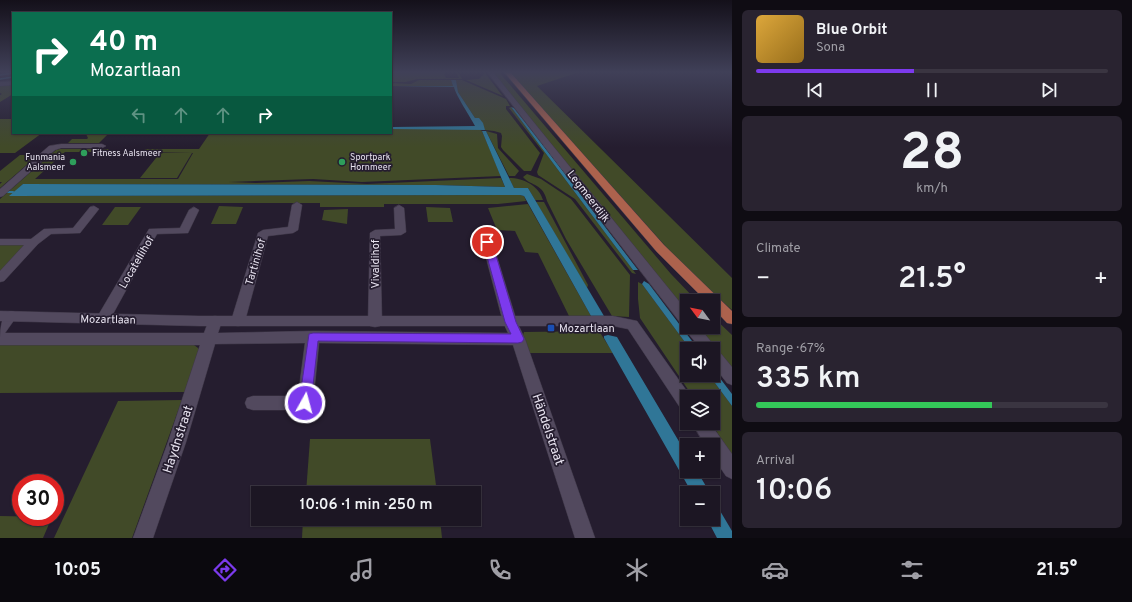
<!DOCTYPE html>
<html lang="en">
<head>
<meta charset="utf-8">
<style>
  body { margin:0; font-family:Overpass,sans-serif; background:#292330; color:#f1f3f6; height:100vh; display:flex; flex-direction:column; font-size:15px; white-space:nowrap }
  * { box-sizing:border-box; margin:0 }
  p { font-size:13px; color:#a09fa6 }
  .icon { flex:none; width:22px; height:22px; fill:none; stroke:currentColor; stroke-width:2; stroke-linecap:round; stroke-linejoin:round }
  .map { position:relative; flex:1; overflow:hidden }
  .side { display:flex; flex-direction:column; gap:10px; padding:10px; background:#0f0c13; width:400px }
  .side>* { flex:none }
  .hud { position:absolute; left:12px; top:12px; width:380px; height:122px; border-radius:0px; box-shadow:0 1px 3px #0004,0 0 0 1px #3a3541; background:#0b6e4f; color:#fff; overflow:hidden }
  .needle { width:26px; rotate:302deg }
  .controls { position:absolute; left:680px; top:294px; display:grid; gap:8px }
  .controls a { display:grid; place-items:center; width:40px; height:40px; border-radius:0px; background:#1c1623; box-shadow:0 1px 3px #0004,0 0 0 1px #3a3541; font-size:20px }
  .speed { position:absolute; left:12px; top:474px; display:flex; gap:8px; font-size:20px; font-weight:700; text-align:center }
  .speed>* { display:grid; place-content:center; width:52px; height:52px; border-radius:50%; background:#1c1623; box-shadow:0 1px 3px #0004,0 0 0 1px #3a3541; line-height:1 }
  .speed .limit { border:6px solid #d22; background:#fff; color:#111 }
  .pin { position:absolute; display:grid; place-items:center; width:34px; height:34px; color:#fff; margin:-17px; border:2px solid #fff; border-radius:50%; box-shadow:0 1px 4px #0007 }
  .me { position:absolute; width:44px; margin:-22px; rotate:7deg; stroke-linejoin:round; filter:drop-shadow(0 0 3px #0008) }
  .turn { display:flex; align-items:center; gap:14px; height:84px; padding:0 12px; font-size:18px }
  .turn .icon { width:52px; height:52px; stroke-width:2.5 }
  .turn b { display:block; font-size:28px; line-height:34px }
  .lanes { display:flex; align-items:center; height:38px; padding:0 12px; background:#0003; justify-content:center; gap:20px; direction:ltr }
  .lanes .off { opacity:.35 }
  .big { font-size:30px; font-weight:600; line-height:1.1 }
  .side .card { flex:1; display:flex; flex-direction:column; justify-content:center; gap:6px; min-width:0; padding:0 14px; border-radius:6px; background:#292330 }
  .side .dial { align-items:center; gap:0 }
  .dial b { font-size:52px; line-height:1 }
  .song { display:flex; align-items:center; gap:12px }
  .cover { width:48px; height:48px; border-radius:6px; background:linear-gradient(135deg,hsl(40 70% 55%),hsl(40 70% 35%)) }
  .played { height:4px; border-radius:2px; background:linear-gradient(90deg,#7c3aed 45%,#3a3541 45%) }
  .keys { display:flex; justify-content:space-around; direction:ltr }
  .heat { display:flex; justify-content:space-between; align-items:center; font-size:22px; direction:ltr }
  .charge { height:6px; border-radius:3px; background:linear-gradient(90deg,#34c759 67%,#3a3541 0) }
  .trip { position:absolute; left:251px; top:486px; width:230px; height:40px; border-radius:0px; background:#1c1623; box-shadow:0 1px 3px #0004,0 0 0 1px #3a3541; font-weight:600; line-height:40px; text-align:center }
  .menu { display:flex; height:64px; justify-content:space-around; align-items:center; background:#0b090e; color:#a09fa6 }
  .menu .icon { width:28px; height:28px }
  .menu .active { color:#7c3aed }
  .menu b { font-size:18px; color:#f1f3f6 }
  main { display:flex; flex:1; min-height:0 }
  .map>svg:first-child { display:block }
  .green { fill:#414a28 }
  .water { fill:#307697 }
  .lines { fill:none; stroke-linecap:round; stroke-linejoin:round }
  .stream-far1 { stroke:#307697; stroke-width:1.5 }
  .stream { stroke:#307697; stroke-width:2 }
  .street-casing { stroke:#3e3747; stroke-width:1 }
  .secondary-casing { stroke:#3e3747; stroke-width:1 }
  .primary-casing { stroke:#3e3747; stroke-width:1 }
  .street { fill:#52495e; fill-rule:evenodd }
  .secondary { fill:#52495e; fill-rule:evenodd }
  .primary { fill:#ac624d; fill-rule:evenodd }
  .route { fill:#7c3aed; stroke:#51269a }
  .leisure-dot { fill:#2e9e5b; stroke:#251d2f; stroke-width:1.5 }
  .transit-dot { fill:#1a4fb4; stroke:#251d2f; stroke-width:1.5 }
  .labels { text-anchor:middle; stroke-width:3.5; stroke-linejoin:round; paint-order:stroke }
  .far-poi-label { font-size:9px; fill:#e7e2ef; stroke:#251d2f; text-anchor:start }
  .street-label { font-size:11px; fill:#e7e2ef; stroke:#251d2f }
  .poi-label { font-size:11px; fill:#e7e2ef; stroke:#251d2f; text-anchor:start }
  .near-street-label { font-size:13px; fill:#e7e2ef; stroke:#251d2f }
</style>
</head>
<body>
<main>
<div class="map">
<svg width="732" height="538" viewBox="0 0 732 538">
  <rect width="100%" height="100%" fill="#251d2f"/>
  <g class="green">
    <path d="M391,72H443L446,78H459L456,72H458L462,79H417L406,82H391Z"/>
    <path d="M492,72H499L671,274L697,301H687V315Z"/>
    <path d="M509,72H579L537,86L732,278V310L686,269Z"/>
    <path d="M485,73L501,94L503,96L466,80L479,79Z"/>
    <path d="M419,80H451L453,86H391V83L411,84Z"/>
    <path d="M456,80H462L506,99L510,106H506V109L540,153L531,171H524L503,150L501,147L502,136L501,133L494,131L485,130L475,118L458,92Z"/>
    <path d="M13,84V94L0,102V95L2,94L0,93V86Z"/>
    <path d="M511,107L636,274L632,273L575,199L538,175L537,172L544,153L509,108Z"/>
    <path d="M0,119H13V133H42L15,153H0Z"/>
    <path d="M391,129H479L482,131L501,176L362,182L313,179L229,182L256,183L309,181L367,184L501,178L505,187L436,185L23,184L10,196L520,195L524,196L526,201L498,204H384V207H320V203H0V199L56,150L60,149H109L106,152H65L35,179H178L193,153L143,152L145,149H199L210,133H391Z"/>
    <path d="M486,131L497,134L498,148L519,171L515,176H509Z"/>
    <path d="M87,133H109L99,143H68L72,139H87L88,138L86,134Z"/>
    <path d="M160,153H192L177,178H140Z"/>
    <path d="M20,155H38L0,188V184L2,182H0V171Z"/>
    <path d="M527,174L541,179L571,199L630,275L629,317L612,316L566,239L547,201C543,183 532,187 523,177Z"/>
    <path d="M509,178C524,178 539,186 543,200H535L528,188H514Z"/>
    <path d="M536,202H544L588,285L587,288Z"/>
    <path d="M528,204L591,316H569L538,253L525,252L515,231L497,230L488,208Z"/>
    <path d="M219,206L243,207L236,224H211Z"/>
    <path d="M115,207H141L128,225H102Z"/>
    <path d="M426,207L450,208L453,222H428Z"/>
    <path d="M348,209L347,224L322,220L324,210Z"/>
    <path d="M0,243L26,245L0,273Z"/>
    <path d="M638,282L642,284L690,349H687V375H709L732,406V455L711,423H713V397H693L640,318L638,299Z"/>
    <path d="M713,317L732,335V371L697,327H713Z"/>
    <path d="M599,331L613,353H530L523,335L524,332Z"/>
    <path d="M0,343L194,345L198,348L199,353L185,392L0,393Z"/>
    <path d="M182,400L132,538H54L118,401Z"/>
    <path d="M310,439H430L437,493H306Z"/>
    <path d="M0,516L52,517L43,538H0Z"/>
    <path d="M303,519H440L442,538H302Z"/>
  </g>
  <g class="water">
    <path d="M451,80H456L458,92L475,118H479L483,123L485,130L391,129V127L475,126C471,118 455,94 454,87H391L453,86Z"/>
    <path d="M511,107L514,108L561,167L589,206L638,270H633Z"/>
    <path d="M482,131H486L514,188H528L604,316H591L524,196L520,195L9,196L23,184L436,185L505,187Z"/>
    <path d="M644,281L649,284L698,349H690L642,284Z"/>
    <path d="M608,335L617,337L687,455V471H697L710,493H692L604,338V336Z"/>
    <path d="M713,369L732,394V406L709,375H713Z"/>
    <path d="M713,499L732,531V538H717L707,519H713Z"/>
  </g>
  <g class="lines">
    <g class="stream-far1">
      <path d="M0,75L13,73"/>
      <path d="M0,79L13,77"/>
    </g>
    <path class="stream" d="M0,192H13"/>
    <defs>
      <g id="street">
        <path d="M487,72H493L687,311V327H699L732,367V385L727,383L713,365V349H701L686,331L685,326L682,325Z"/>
        <path d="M61,144H102L106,146L102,148H61L55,150L3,196L0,197V189L49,146Z"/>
        <path d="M297,202L302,205L298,230L293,233L268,236L245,321L243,325L238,326L233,325L231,321L258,233L263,230L288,227L292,205Z"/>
        <path d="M399,205L404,208L406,232L401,235L380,236L382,322L380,326L375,327L370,326L368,322L370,233L375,230L395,229L394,208Z"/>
        <path d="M94,206L99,209L80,233L51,234L38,244L4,281L0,282V271L24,245H0V239H31L44,229L73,228L90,207Z"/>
        <path d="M194,207L199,210L188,233L157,234L108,323L103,324L98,323L96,319L149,229L180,228L189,210Z"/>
        <path d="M484,228L489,231L517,322L525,339L595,538H575L513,345L319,343L313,403L311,408L305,410H253L247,408L245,403L247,398L253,396H298L305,343L215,344L186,442L153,538H133L168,442L200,345H0C0,333 0,307 15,312L17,316L5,333H204L210,317L215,316L220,317L222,321L218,333L313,331L508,333L503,322L479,231Z"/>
      </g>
      <g id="secondary">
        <path d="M13,81V85L0,86V82Z"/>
        <path d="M0,311L199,316H613L637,321L691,397H687V411L681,409L628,329L613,326H199L0,321Z"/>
        <path d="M692,423H710L732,454V479L726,476L713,457V445H705Z"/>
      </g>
      <path id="primary" d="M504,72H510L664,245L732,311V324L727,323L713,308V301H706L656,251Z"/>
    </defs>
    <use href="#street" class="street-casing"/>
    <use href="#secondary" class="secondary-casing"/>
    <use href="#primary" class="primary-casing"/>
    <use href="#street" class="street"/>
    <use href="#secondary" class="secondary"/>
    <use href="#primary" class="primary"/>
  </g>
  <linearGradient id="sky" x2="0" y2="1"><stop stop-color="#14101a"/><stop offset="0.49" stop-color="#404058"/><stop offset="1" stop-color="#404058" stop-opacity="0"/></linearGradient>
  <rect width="732" height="147" fill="url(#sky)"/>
  <path class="route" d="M487,240L492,242L516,322L524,339L522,342L518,343L318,341L311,403L309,407L305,408L300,407L299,403L309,334L313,333L511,334L505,322L483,242Z"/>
  <g class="leisure-dot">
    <circle cx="84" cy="153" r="4"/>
    <circle cx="73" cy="162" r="4"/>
    <circle cx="342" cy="162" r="4"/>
  </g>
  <rect class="transit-dot" x="547" y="324" width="8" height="8" rx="2"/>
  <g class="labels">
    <g class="far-poi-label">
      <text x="92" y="156">Fitness Aalsmeer</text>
      <text x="65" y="160" text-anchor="end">Funmania<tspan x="65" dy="10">Aalsmeer</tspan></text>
      <text x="350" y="160">Sportpark<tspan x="350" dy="10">Hornmeer</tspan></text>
    </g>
    <g class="street-label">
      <text transform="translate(589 196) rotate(52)" y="4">Legmeerdijk</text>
      <text transform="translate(136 262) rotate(-60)" y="4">Locatellihof</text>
      <text transform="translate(255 262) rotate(-74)" y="4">Tartinihof</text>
      <text transform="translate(375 264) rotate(-90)" y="4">Vivaldihof</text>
      <text transform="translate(108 319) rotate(1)" y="4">Mozartlaan</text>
    </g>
    <g class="poi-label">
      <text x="559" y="332">Mozartlaan</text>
    </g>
    <g class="near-street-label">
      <text transform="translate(549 429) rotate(71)" y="5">Händelstraat</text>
      <text transform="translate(177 439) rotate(-72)" y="5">Haydnstraat</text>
    </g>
  </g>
</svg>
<div class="controls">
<a><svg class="needle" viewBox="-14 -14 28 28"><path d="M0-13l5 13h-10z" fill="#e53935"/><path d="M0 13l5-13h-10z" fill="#a09fa6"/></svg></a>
<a><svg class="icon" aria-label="sound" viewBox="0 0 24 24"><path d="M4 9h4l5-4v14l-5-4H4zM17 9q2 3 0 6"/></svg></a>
<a><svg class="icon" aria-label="layers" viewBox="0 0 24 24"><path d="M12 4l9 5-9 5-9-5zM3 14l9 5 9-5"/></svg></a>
<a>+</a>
<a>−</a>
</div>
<div class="speed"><div class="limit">30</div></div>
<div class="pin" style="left:487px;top:242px;background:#d93025"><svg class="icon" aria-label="arrive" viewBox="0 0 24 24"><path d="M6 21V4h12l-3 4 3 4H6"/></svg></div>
<svg class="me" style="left:305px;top:403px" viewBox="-20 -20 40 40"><circle r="17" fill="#7c3aed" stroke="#fff" stroke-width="3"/><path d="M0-11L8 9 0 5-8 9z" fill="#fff"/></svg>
<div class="trip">10:06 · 1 min · 250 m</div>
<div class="hud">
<div class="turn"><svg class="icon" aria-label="right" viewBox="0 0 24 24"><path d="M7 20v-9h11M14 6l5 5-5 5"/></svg><div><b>40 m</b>Mozartlaan</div></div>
<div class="lanes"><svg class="icon off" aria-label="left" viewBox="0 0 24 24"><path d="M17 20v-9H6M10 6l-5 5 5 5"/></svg><svg class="icon off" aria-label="ahead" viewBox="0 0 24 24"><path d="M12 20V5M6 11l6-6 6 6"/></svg><svg class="icon off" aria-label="ahead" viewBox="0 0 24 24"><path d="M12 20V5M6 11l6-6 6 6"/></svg><svg class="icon" aria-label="right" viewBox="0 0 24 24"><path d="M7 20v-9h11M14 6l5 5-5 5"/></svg></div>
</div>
</div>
<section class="side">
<div class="card">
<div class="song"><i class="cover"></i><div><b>Blue Orbit</b><p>Sona</p></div></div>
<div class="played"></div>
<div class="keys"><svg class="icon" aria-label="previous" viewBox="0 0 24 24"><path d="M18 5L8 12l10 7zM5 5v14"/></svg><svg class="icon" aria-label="pause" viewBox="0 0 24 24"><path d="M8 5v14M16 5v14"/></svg><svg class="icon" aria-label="next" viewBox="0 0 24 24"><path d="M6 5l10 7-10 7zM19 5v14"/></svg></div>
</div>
<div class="card dial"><b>28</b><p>km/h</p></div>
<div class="card"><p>Climate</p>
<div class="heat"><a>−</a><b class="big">21.5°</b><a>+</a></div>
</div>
<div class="card"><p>Range · 67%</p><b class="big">335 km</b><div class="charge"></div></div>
<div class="card"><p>Arrival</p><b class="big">10:06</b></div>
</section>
</main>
<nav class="menu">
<b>10:05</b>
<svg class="icon active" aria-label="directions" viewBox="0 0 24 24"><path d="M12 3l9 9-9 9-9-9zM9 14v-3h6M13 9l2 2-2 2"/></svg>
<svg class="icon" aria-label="music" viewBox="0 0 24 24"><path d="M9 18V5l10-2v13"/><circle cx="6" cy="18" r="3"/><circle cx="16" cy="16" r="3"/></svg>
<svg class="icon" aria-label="phone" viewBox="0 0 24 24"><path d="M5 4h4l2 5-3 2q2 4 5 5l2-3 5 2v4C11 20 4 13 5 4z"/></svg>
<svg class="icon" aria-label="climate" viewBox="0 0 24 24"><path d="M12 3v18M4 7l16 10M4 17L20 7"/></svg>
<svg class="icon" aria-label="car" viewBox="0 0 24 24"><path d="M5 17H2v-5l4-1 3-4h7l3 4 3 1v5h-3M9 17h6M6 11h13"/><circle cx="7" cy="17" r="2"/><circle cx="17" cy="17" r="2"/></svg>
<svg class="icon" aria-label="filters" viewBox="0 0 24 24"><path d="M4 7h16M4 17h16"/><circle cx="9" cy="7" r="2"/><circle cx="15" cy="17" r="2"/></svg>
<b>21.5°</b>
</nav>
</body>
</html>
